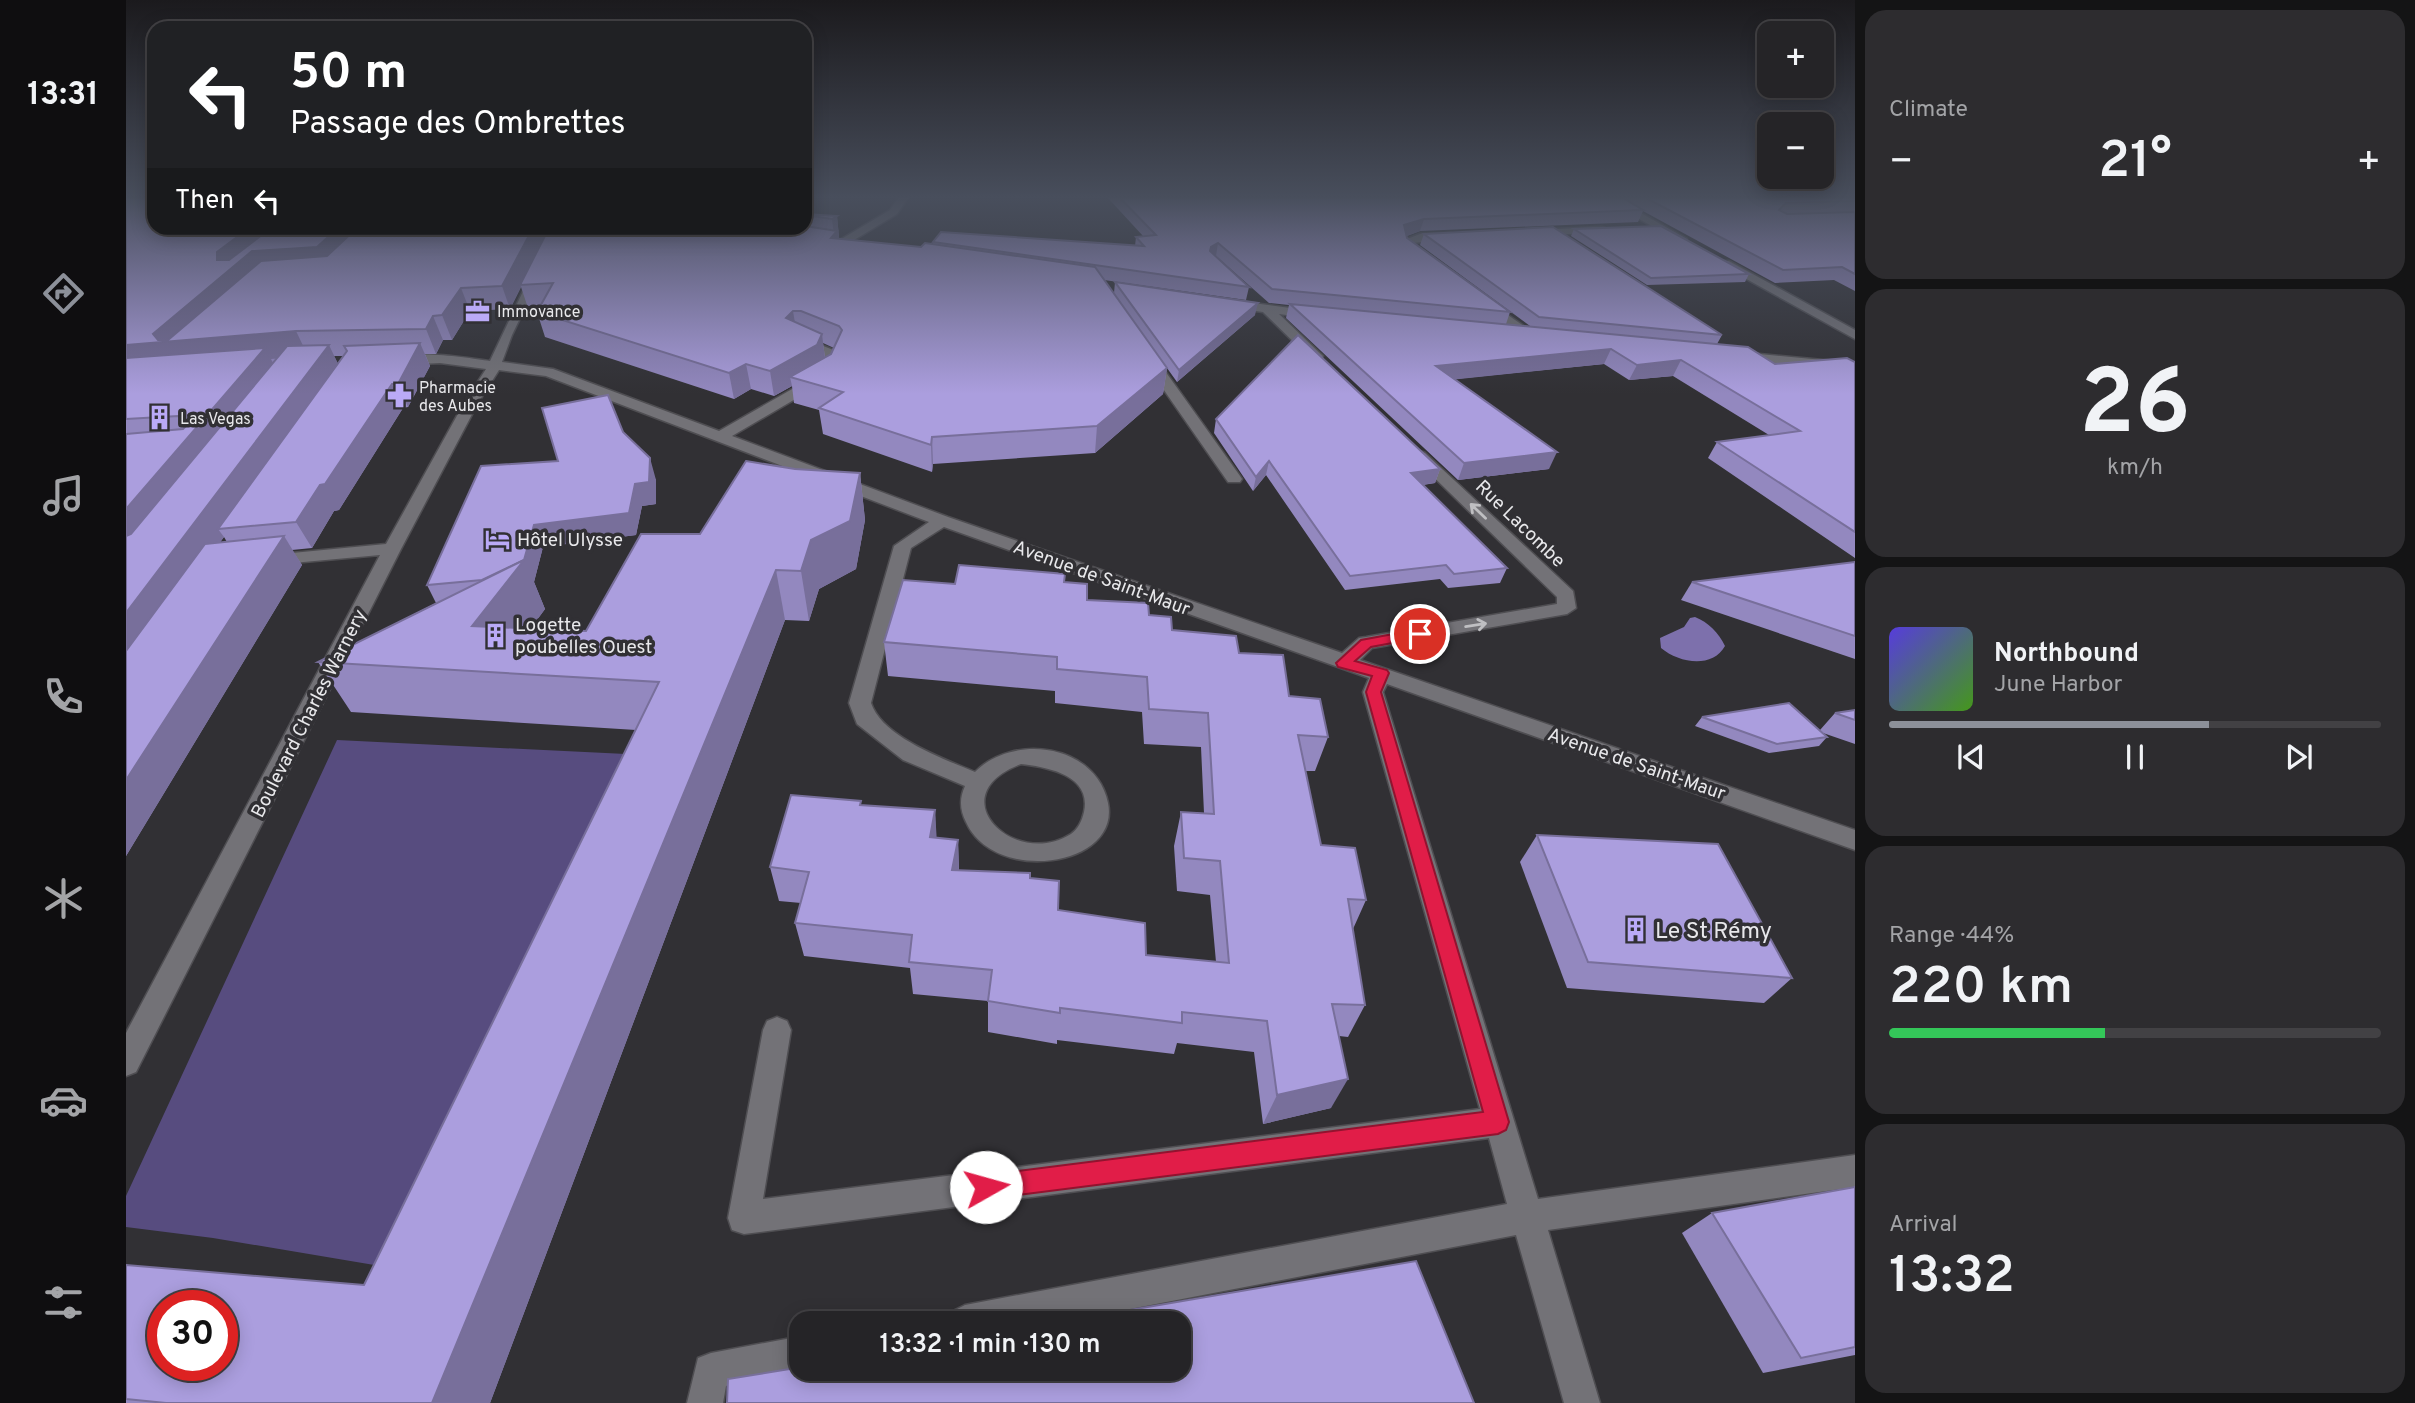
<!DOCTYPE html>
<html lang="en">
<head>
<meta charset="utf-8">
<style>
  body { margin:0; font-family:Overpass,sans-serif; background:#2d2c2f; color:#f1f3f6; height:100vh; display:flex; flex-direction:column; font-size:26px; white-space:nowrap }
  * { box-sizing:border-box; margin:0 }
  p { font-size:23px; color:#a3a4a7 }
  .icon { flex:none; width:38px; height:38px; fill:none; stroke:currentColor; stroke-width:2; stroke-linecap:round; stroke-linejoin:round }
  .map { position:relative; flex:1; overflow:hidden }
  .drawer { display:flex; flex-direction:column; gap:10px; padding:10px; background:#141415; width:560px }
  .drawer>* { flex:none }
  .guide { position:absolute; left:21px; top:21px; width:665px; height:214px; border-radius:21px; box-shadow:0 4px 18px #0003,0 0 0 2px #424144; background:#202124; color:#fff; overflow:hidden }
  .tools { position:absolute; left:1631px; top:21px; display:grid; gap:14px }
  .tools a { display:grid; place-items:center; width:77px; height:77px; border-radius:14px; background:#252427; box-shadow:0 4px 18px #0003,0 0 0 2px #424144; font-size:35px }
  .speed { position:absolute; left:21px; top:1290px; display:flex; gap:14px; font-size:35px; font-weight:700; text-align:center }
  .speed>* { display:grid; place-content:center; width:91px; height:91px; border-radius:50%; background:#252427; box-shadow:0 4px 18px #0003,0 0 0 2px #424144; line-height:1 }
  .speed .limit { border:10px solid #d22; background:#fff; color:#111 }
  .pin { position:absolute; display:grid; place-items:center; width:60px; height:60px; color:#fff; margin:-30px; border:4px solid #fff; border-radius:50%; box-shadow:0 2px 7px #0007 }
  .me { position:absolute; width:77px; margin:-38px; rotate:83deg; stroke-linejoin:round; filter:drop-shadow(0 0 5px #0008) }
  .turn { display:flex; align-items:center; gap:24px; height:147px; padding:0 28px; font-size:32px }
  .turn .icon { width:91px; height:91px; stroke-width:2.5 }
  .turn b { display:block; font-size:49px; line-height:60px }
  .then { display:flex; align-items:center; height:66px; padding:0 28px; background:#0003; gap:14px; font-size:26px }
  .big { font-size:52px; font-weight:600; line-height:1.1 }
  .drawer .card { flex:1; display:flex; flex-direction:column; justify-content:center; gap:10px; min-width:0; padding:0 24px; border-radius:21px; background:#2d2c2f }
  .drawer .dial { align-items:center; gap:0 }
  .dial b { font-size:91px; line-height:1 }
  .song { display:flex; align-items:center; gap:21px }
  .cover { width:84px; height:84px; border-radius:10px; background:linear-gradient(135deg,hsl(250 70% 55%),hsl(100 70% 35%)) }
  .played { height:7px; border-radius:4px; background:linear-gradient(90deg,#8c9099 65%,#424144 65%) }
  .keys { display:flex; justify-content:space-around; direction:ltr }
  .heat { display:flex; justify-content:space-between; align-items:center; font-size:38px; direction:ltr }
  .charge { height:10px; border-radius:5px; background:linear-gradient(90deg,#34c759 44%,#424144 0) }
  .trip { position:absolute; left:663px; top:1311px; width:402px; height:70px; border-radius:21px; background:#252427; box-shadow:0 4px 18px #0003,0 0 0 2px #424144; font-weight:600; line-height:70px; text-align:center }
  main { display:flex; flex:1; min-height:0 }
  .menu { display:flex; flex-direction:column; width:126px; justify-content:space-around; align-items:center; background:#0f0e10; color:#a3a4a7 }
  .menu .icon { width:49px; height:49px }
  .menu .active { color:#8c9099 }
  .menu b { font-size:32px; color:#f1f3f6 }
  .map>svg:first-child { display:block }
  .green { fill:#574c7f }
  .water { fill:#7d70ac }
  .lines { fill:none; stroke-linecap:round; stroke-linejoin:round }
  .minor-casing { stroke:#4f4e52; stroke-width:3 }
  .minor { fill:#737277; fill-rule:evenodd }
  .wall { fill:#9388bf; fill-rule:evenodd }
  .shaded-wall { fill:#786f9b }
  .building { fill:#ab9ede; stroke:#786f9b; stroke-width:2; fill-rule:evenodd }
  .oneway { stroke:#bfbfc2 }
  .route { fill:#e11d48; stroke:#92132f; stroke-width:2 }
  .labels { text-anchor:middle; stroke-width:7; stroke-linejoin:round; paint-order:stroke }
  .far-poi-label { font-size:16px; fill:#e8e8eb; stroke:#313034; text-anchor:start }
  .street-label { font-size:19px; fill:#e8e8eb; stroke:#313034 }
  .poi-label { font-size:19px; fill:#e8e8eb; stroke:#313034; text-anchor:start }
  .near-poi-label { font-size:23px; fill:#e8e8eb; stroke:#313034; text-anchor:start }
</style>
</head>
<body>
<main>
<nav class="menu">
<b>13:31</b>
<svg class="icon active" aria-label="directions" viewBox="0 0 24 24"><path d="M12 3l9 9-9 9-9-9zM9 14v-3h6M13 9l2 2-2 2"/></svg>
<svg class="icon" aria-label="music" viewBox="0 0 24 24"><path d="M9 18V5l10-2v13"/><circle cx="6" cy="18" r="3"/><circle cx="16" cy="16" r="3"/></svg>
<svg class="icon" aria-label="phone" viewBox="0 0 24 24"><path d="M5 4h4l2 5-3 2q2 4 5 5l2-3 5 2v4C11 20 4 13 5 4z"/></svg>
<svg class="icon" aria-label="climate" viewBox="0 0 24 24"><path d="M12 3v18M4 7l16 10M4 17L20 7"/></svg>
<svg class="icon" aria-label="car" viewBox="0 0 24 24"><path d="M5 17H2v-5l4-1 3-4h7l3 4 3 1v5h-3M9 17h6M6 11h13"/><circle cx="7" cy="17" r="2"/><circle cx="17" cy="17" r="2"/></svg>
<svg class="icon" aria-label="filters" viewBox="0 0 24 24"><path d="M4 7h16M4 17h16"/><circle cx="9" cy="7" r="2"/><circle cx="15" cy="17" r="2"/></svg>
</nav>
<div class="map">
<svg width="1729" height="1403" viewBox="0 0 1729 1403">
  <rect width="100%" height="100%" fill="#313034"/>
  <path class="green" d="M211,740L500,754L272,1269L87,1238L0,1227V1196Z"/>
  <path class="water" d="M1569,617C1582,622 1593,633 1599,646C1586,669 1553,663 1535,648L1534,638L1558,627L1564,618Z"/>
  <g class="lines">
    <defs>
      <g id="minor">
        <path d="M772,198H782L771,214L715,248H707V244L764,210Z"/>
        <path d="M1476,198H1488L1561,239L1552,241Z"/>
        <path d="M1475,227L1479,228V232L1409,236L1404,233L1409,230Z"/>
        <path d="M427,228H437L386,335L376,362L427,369L593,431L696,372L703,358L666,341L672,337L677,338L715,353L717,356L707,377L606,436L822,517L1216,653L1233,638L1240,637L1431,604V597L1286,456L1294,451L1299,453L1447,591L1450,608L1441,614L1246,648L1234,660L1729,830V850L1261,684L1257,692L1412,1199L1729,1155V1187L1422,1230L1474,1403H1438L1390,1235L931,1323H821L827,1311L839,1305L1381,1204L1363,1138L618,1234L606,1230L602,1218L637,1030L641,1021L651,1017L661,1021L665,1030L637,1199L1354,1109L1237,692L1243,678L818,527L785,548L745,703C756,737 818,759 849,772C887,733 970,744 982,803C995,867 868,885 840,822C834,810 833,799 839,786L777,760L731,724L723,703L768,546L803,522L420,376L373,370L352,403L275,549L10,1072L0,1076V1033L254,555L145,565L136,560L145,555L260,544L338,403L360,369L314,363L274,365L267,361C284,348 342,358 364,361ZM895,764C921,767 966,775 958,812C956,821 952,829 945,834C888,870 812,795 895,764Z"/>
        <path d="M1294,234L1325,233L1330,236L1325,239L1287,243L1302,258L1297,261L1279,249L1276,241Z"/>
        <path d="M1595,261H1603L1729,330V339L1595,265Z"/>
        <path d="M1104,300L1194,312V318L1190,319L1153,314L1197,356L1195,359H1185L1137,312L1100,307V301Z"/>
        <path d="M1360,300L1408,333V339H1400L1356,307V301Z"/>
        <path d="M1613,352L1729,363V371L1608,359L1606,356Z"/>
        <path d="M1024,356L1029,357L1114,476L1116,479L1114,482H1102L1017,360Z"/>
        <path d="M676,1336V1368H684L600,1386L597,1403H561L572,1358L585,1353Z"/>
      </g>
    </defs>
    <use href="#minor" class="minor-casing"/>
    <use href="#minor" class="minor"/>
  </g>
  <g class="wall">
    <path d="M0,198L28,228H679V214L711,216L713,237L712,239L795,247L807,244V242L1009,246L1010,237L1017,236L982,198H1729V291L1708,280L1649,283L1517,211L1512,222L1294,231L1281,236V238L1384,312L1380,324L1404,326L1294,245L1298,234L1596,335L1591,344L1649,364L1729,362V558L1582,458L1591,442L1643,435L1547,376L1503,380L1478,364L1329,379L1423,469L1332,480L1160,318L1163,305L1143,303L1090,256L1123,287L1120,300L978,280L988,293L989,282L1129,315L1051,382L1041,368L1037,394L969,453L807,464L806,472L697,434L693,410L668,403L666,386L648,396L625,389L608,399L419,337L411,312L413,308H402L395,287L384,309L344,311L326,340H317L310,354H299L304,366L282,407L277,408L213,510L208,511L186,548L166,550L176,565L0,856ZM697,343L708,348L705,354L699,357ZM208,356H218L212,364ZM98,537L101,542H94Z"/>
    <path d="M1448,229L1623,274L1619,282L1521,285L1445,236Z"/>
    <path d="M1090,419L1314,469L1309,483L1297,485L1381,568L1374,583L1322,588L1314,579L1219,590L1140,475L1127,491L1088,433Z"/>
    <path d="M497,432L530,480V504L516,506L510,535L417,547L408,582L419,609L404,629L460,631L574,534L669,469L734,473L739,520L730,569L693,589L683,621L659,620L364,1403H0V1265L238,1285L510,730L225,712L192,662L310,603L301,585L432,461Z"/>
    <path d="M1729,562V659L1555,600L1566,582Z"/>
    <path d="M938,582L961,600L1023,615L1046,630L1113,653L1163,696L1202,737L1189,771H1179L1195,845L1240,900L1227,929L1239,1005L1222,1037L1213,1036L1205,1108L1137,1124L1128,1052L1051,1043L1048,1054L931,1040V1044L862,1032V1001L787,994L784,968L678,956L669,923L675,903L653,901L644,867L736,805L809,810L810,838L832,840L833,870L904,878L932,910L1020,955L1090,962L1084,895L1051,891L1048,846L1055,812L1078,813L1075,747L1018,744L1016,712L929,703V691L762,676L758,642L829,584Z"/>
    <path d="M1729,710V744L1697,733L1701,737L1693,746L1643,753L1569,726L1576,717L1694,730L1709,713Z"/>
    <path d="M1411,835L1666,978L1638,1003L1441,988L1394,862Z"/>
    <path d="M1729,1187V1355L1637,1373L1556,1233L1586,1213Z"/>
  </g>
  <g class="shaded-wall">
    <path d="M711,216L713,237L712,238L714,252L705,238L708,235L706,219Z"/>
    <path d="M1298,219L1294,231L1275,238L1278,225Z"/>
    <path d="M123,228H244L170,331L182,356L145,359L152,373L0,558V509L127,361L0,372V345L27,334L91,260V252Z"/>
    <path d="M407,228H424L394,285L395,287L384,309L376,286Z"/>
    <path d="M1092,243L1090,256L1083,260L1085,247Z"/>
    <path d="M335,288L344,311L326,340L316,315Z"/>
    <path d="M1132,303L1129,315L1051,382L1053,370Z"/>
    <path d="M667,311L671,335L660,318Z"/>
    <path d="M307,316L317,340L310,354L300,329Z"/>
    <path d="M696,334L699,359L664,377L666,386L648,396L644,371Z"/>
    <path d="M294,343L304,366L282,407L272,384Z"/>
    <path d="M203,345L215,370L92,529L98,537L0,676V613Z"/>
    <path d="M1485,349L1478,364L1305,382L1310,366Z"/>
    <path d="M1555,360L1547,376L1503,380L1511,365Z"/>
    <path d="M620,364L625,389L608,399L603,373Z"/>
    <path d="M1041,368L1037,394L969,453L971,426Z"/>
    <path d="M266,384L277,408L213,510L208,511L186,548L170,522L194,485Z"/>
    <path d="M806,437L807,464L806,472L805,445Z"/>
    <path d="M1431,452L1423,469L1332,480L1338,463Z"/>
    <path d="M524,458L530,480V504L516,506L510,535L417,547L408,582L419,609L373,673L346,626L408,525L509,484Z"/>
    <path d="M1143,461L1140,475L1127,491L1130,477Z"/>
    <path d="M1314,469L1309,483L1280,487L1285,473Z"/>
    <path d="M734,473L739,520L730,569L693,589L683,621L675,571L685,540Z"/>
    <path d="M158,536L176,565L0,856V780Z"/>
    <path d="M650,570L659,620L364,1403H306Z"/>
    <path d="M809,810L811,844L804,837Z"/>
    <path d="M832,840L833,874L826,870Z"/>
    <path d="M1222,1079L1205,1108L1137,1124L1151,1095Z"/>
  </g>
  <g class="building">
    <path d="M0,198H28V228H123L91,252V260H103L145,228H212L191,247L126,251L27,334L32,340H42L135,261L201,256L231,228H407L376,286L335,288L316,315L307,316L300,329L170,331L0,345Z"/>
    <path d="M994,198H1497L1517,210L1298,219L1278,225L1281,238L1384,312L1146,289L1092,243L1085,247L1084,251L1123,287L807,242L815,232L1018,246L1010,237L1030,235Z"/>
    <path d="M1520,198H1729V201L1660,203L1653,210L1661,214L1729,212V274L1716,267L1657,270Z"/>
    <path d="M679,214L711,216L706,219L679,215Z"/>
    <path d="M679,226L711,231L705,238L795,247L799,243L969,267L1041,368L971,426L806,437L805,445L693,408L717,392L664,377L705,354L716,330L713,326L675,311H667L660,318L696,334L691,345L644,371L620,364L603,373L411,312L427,283L394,285L423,228H679Z"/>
    <path d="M1535,226L1623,274L1525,278L1448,229Z"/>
    <path d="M1427,227L1596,335L1413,317L1298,234Z"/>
    <path d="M989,282L1132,303L1053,370Z"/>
    <path d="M1164,304L1622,347L1649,364L1721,358L1729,362V532L1591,442L1674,431L1555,360L1511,365L1485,349L1310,366L1431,452L1338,463Z"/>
    <path d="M1172,335L1314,469L1285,473L1381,568L1328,574L1320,565L1224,576L1143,461L1130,477L1090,419Z"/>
    <path d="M294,343L272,384H266L199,484L194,485L170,522L92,529L221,351L218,346Z"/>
    <path d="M203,345L0,613V536L5,534L161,346Z"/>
    <path d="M139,348L0,509V434L57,429L63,423L52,416L0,419V358Z"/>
    <path d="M482,395L497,432L524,458L523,482L509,484L503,513L408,525L398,560L356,580L301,585L355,466L432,461L416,408Z"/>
    <path d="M620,461L669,469L734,473L724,521L685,540L675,571L650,570L306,1403H40L0,1399V1265L238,1285L533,682L192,662L398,560L346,626L460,631L515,534H574ZM37,1306H96V1365H37Z"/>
    <path d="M158,536L0,780V651L79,544Z"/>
    <path d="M1729,562V636L1566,582Z"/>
    <path d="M833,565L939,574L938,582L961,584V600L1022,603L1023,615L1045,617L1046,630L1110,636L1113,653L1157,655L1163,696L1194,699L1202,737L1172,735L1195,845L1229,848L1240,900L1222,899L1239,1005L1206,1004L1222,1079L1151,1095L1141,1021L1056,1012V1023L934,1008V1013L862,1001L866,970L783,962L786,935L669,923L683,872L644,867L665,795L735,801L734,805L809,810L804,837L832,840L826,870L904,873V878L933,881L932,910L1019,923L1020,955L1103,963L1094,861L1058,858L1055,812L1088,814L1082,713L1023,709L1021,677L931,669V657L758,642L777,580L829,584Z"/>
    <path d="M1663,703L1701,737L1651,744L1576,717Z"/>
    <path d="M1729,710V720L1709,713Z"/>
    <path d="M1411,835L1592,844L1666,978L1462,962Z"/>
    <path d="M1729,1187V1347L1675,1358L1586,1213Z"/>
    <path d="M1290,1261L1348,1403H601L602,1379L676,1367V1368H1054V1323H928Z"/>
  </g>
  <defs><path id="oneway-shaft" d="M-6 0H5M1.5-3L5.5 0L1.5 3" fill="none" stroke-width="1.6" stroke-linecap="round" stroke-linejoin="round" transform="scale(1.75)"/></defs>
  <g class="oneway">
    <use href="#oneway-shaft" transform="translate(1352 511) rotate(-136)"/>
    <use href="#oneway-shaft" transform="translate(1350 625) rotate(-9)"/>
  </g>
  <linearGradient id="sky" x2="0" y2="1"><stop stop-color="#1b1a1d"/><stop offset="0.5" stop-color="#484e5c"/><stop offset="1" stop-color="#484e5c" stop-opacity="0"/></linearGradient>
  <rect width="1729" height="394" fill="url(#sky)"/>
  <path class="route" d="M1294,629L1299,631L1302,634L1299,637L1245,647L1229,661L1261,670L1263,673L1255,692L1383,1122L1380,1130L1372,1134L860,1199L852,1196L848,1187L852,1179L860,1175L1357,1112L1240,692L1246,676L1212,667L1210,663L1235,640Z"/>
  <defs>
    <symbol id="office-bare" viewBox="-9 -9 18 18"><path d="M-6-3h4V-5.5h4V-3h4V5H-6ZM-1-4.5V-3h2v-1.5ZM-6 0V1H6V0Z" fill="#baaaf7" stroke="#313034" stroke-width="2.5" paint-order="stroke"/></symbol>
    <symbol id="pharmacy-bare" viewBox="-9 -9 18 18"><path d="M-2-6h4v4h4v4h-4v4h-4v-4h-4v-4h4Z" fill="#baaaf7" stroke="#313034" stroke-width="2.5" paint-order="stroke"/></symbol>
    <symbol id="building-bare" viewBox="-9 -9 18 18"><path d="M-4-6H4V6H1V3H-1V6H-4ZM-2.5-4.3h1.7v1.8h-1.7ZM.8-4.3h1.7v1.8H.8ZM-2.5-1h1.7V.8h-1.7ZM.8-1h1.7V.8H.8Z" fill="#baaaf7" stroke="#313034" stroke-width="2.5" paint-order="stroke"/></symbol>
    <symbol id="hotel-bare" viewBox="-9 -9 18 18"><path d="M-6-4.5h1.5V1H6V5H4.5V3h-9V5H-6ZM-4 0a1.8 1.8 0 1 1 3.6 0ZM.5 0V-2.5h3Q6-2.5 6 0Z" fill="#baaaf7" stroke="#313034" stroke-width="2.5" paint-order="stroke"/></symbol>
  </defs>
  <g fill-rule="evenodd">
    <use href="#office-bare" x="334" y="294" width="35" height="35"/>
    <use href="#pharmacy-bare" x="256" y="378" width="35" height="35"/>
    <use href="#building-bare" x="16" y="400" width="35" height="35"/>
    <use href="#hotel-bare" x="354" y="522" width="35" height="35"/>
    <use href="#building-bare" x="352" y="618" width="35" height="35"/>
    <use href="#building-bare" x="1492" y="912" width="35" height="35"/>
  </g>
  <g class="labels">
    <g class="far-poi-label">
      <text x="371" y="317">Immovance</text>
      <text x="293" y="393">Pharmacie<tspan x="293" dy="18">des Aubes</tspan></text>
      <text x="54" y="424">Las Vegas</text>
    </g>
    <g class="street-label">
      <text transform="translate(1395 523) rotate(44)" y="7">Rue Lacombe</text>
      <text transform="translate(976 577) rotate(20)" y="7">Avenue de Saint-Maur</text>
      <text transform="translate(182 713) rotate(-63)" y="7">Boulevard Charles Warnery</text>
      <text transform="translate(1511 763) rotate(19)" y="7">Avenue de Saint-Maur</text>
    </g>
    <g class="poi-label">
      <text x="391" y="546">Hôtel Ulysse</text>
      <text x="389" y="631">Logette<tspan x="389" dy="22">poubelles Ouest</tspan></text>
    </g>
    <g class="near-poi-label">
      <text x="1529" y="938">Le St Rémy</text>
    </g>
  </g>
</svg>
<div class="tools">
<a>+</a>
<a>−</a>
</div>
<div class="speed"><div class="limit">30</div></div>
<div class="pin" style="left:1294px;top:634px;background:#d93025"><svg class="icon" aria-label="arrive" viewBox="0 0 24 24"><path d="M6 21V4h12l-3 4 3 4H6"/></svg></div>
<svg class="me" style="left:860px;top:1187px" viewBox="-20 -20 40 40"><circle r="19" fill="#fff"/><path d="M0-13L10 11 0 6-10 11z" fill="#e11d48"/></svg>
<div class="trip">13:32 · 1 min · 130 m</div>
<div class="guide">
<div class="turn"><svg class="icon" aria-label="left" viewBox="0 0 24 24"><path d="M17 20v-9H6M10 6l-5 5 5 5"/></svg><div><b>50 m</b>Passage des Ombrettes</div></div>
<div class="then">Then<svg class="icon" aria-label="left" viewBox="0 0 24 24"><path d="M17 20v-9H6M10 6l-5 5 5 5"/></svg></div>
</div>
</div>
<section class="drawer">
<div class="card"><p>Climate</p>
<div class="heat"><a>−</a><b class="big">21°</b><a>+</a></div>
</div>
<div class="card dial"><b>26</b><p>km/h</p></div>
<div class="card">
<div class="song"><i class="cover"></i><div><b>Northbound</b><p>June Harbor</p></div></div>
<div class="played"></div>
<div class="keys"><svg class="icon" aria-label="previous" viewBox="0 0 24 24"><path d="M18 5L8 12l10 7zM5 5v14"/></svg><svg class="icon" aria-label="pause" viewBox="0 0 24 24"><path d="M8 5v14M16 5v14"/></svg><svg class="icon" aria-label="next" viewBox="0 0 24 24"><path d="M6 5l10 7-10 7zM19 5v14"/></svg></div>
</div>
<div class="card"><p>Range · 44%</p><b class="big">220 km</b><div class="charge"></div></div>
<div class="card"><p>Arrival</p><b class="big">13:32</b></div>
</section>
</main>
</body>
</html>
